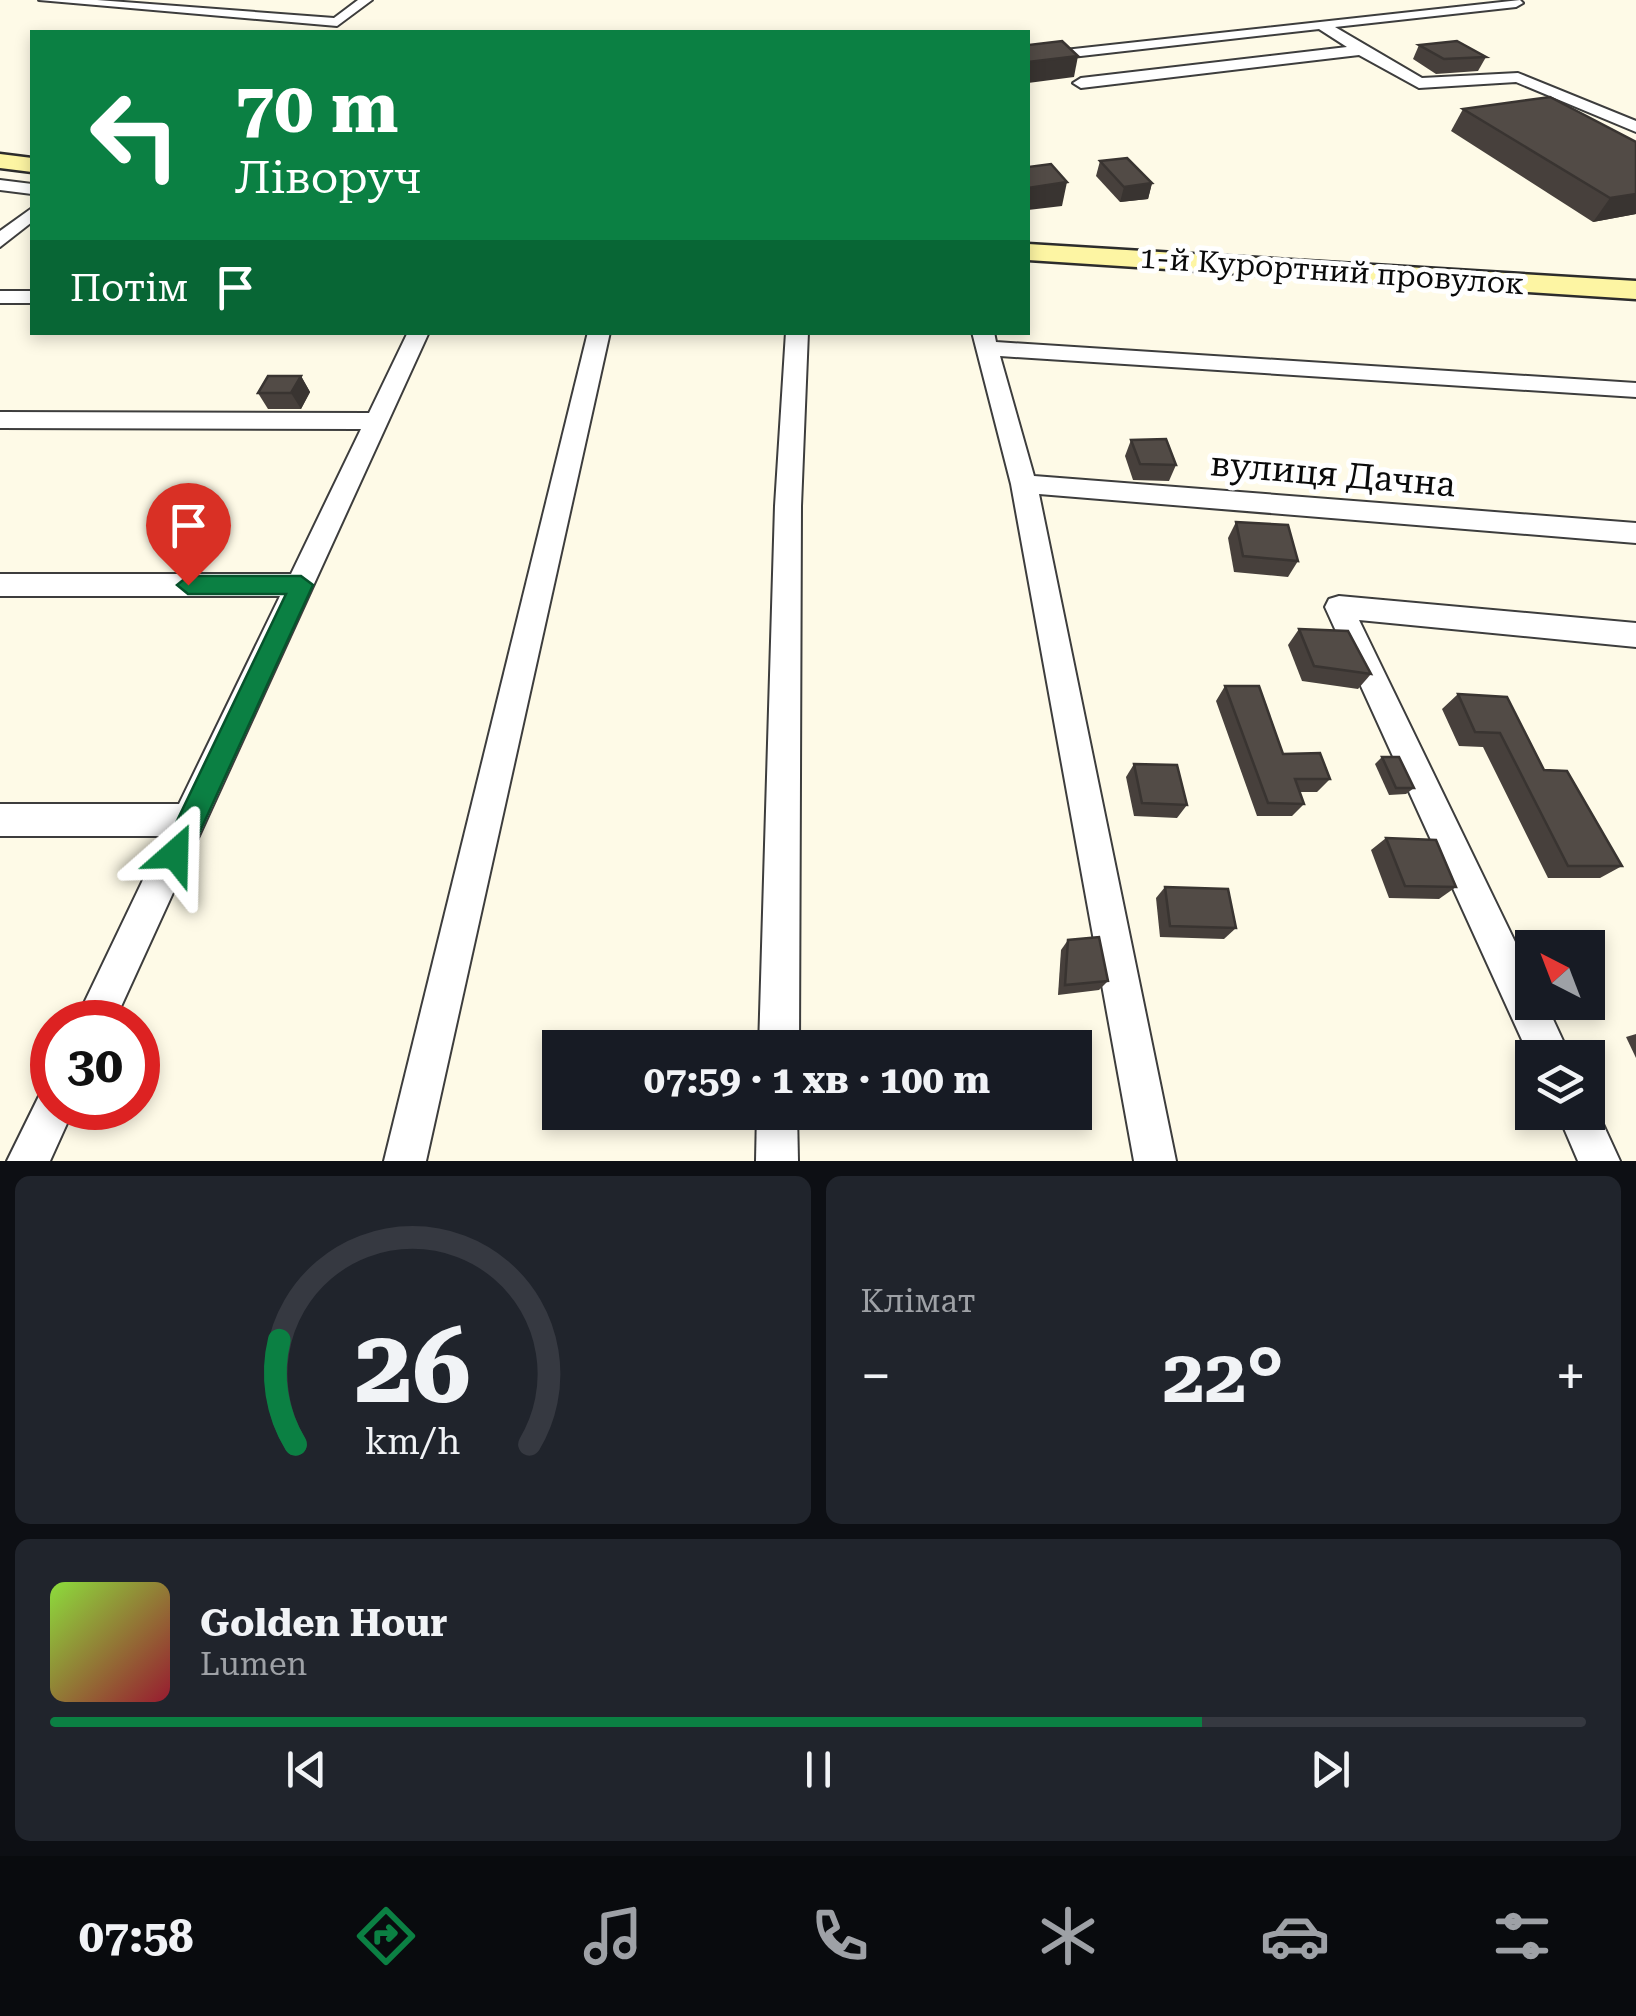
<!DOCTYPE html>
<html lang="uk">
<head>
<meta charset="utf-8">
<style>
  body { margin:0; font-family:"Roboto Serif",serif; background:#20242c; color:#f1f3f6; height:100vh; display:flex; flex-direction:column; font-size:38px; white-space:nowrap }
  * { box-sizing:border-box; margin:0 }
  p { font-size:32px; color:#9ea1a6 }
  .icon { flex:none; width:55px; height:55px; fill:none; stroke:currentColor; stroke-width:2; stroke-linecap:round; stroke-linejoin:round }
  .map { position:relative; height:1161px; overflow:hidden }
  .side { display:flex; flex-direction:column; gap:15px; padding:15px; background:#0d0f14; flex:1 }
  .side>* { flex:none }
  .banner { position:absolute; left:30px; top:30px; width:1000px; height:305px; border-radius:0px; box-shadow:0 5px 15px #0003; background:#0b8043; color:#fff; overflow:hidden }
  .needle { width:65px; rotate:318deg }
  .controls { position:absolute; left:1515px; top:930px; display:grid; gap:20px }
  .controls a { display:grid; place-items:center; width:90px; height:90px; border-radius:0px; background:#171b24; box-shadow:0 5px 15px #0003; font-size:50px }
  .speed { position:absolute; left:30px; top:1000px; display:flex; gap:20px; font-size:50px; font-weight:700; text-align:center }
  .speed>* { display:grid; place-content:center; width:130px; height:130px; border-radius:50%; background:#171b24; box-shadow:0 5px 15px #0003; line-height:1 }
  .speed .limit { border:15px solid #d22; background:#fff; color:#111 }
  .pin { position:absolute; display:grid; place-items:center; width:85px; height:85px; color:#fff; margin:-102px -42px; border-radius:50% 50% 50% 0; rotate:-45deg; box-shadow:0 0 10px #0007 }
  .pin .icon { rotate:45deg }
  .me { position:absolute; width:110px; margin:-55px; rotate:25deg; stroke-linejoin:round; filter:drop-shadow(0 0 8px #0008) }
  .turn { display:flex; align-items:center; gap:35px; height:210px; padding:0 40px; font-size:45px }
  .turn .icon { width:130px; height:130px; stroke-width:2.5 }
  .turn b { display:block; font-size:70px; line-height:85px }
  .then { display:flex; align-items:center; height:95px; padding:0 40px; background:#0003; gap:20px; font-size:38px }
  .big { font-size:75px; font-weight:700; line-height:1.1 }
  .side .card { flex:1; display:flex; flex-direction:column; justify-content:center; gap:15px; min-width:0; padding:0 35px; border-radius:15px; background:#20242c }
  .side .dial { align-items:center; gap:0 }
  .dial svg { height:260px; overflow:visible; fill:none; stroke:#363941; stroke-width:7; stroke-linecap:round; text-anchor:middle }
  .dial text { fill:#f1f3f6; stroke:none }
  .song { display:flex; align-items:center; gap:30px }
  .cover { width:120px; height:120px; border-radius:15px; background:linear-gradient(135deg,hsl(90 70% 55%),hsl(350 70% 35%)) }
  .played { height:10px; border-radius:5px; background:linear-gradient(90deg,#0b8043 75%,#363941 75%) }
  .keys { display:flex; justify-content:space-around; direction:ltr }
  .heat { display:flex; justify-content:space-between; align-items:center; font-size:55px; direction:ltr }
  .side .tiles { flex:1; display:grid; gap:15px; grid-template-columns:1fr 1fr }
  .card:last-child { grid-column:span 2 }
  .trip { position:absolute; left:542px; top:1030px; width:550px; height:100px; border-radius:0px; background:#171b24; box-shadow:0 5px 15px #0003; font-weight:700; line-height:100px; text-align:center }
  .dock { display:flex; height:160px; justify-content:space-around; align-items:center; background:#090b0e; color:#9ea1a6 }
  .dock .icon { width:70px; height:70px }
  .dock .on { color:#0b8043 }
  .dock b { font-size:45px; color:#f1f3f6 }
  .map>svg:first-child { display:block }
  .lines { fill:none; stroke-linecap:round; stroke-linejoin:round }
  .street-casing { stroke:#3d3d3d; stroke-width:4 }
  .secondary-casing { stroke:#2c2c2c; stroke-width:5 }
  .street { fill:#fff; fill-rule:evenodd }
  .secondary { fill:#fdf5a3; fill-rule:evenodd }
  .wall { fill:#47403c }
  .shaded-wall { fill:#393431 }
  .building { fill:#524b46; stroke:#393431; stroke-width:2.5 }
  .route { fill:#0b8043; stroke:#07532c; stroke-width:2.5 }
  .labels { text-anchor:middle; stroke-width:10; stroke-linejoin:round; paint-order:stroke }
  .far-street-label { font-size:30px; fill:#0a0a0a; stroke:#fff }
  .street-label { font-size:35px; fill:#0a0a0a; stroke:#fff }
</style>
</head>
<body>
<div class="map">
<svg width="1636" height="1161" viewBox="0 0 1636 1161">
  <rect width="100%" height="100%" fill="#fefae7"/>
  <g class="lines">
    <defs>
      <g id="street">
        <path d="M39,0H97L334,18L358,0H372L337,26Z"/>
        <path d="M1520,0L1523,3L1516,7L1335,27L1422,78L1518,73L1636,121V132L1516,82L1419,88L1359,55L1081,88L1073,83L1081,78L1347,47L1319,29L1028,62V54Z"/>
        <path d="M0,180L32,184V194L0,190Z"/>
        <path d="M32,208V222L0,247V231Z"/>
        <rect x="0" y="291" width="32" height="12"/>
        <path d="M408,332H429L114,1022H75L164,836H0V804H179L280,596H0V574H291L361,429L0,428V412L369,413Z"/>
        <path d="M588,332H610L426,1161H384Z"/>
        <path d="M786,332H808L801,506L799,1048H759L775,506Z"/>
        <path d="M972,332H994L996,342L1636,383V397L1000,356L1034,476L1636,523V543L1039,494L1176,1161H1134L1011,484Z"/>
        <path d="M1339,596L1636,623V647L1359,620L1532,977V1002H1545L1571,1058H1532V1062L1325,607L1329,599Z"/>
        <path d="M52,1088V1108H74L50,1161H7L40,1094Z"/>
        <path d="M1588,1096L1591,1098L1620,1161H1578L1557,1112H1588Z"/>
        <path d="M757,1112H797L798,1161H756Z"/>
      </g>
      <g id="secondary">
        <path d="M0,154L32,158V172L0,168Z"/>
        <path d="M1028,244L1636,281V299L1028,260Z"/>
      </g>
    </defs>
    <use href="#street" class="street-casing"/>
    <use href="#secondary" class="secondary-casing"/>
    <use href="#street" class="street"/>
    <use href="#secondary" class="secondary"/>
  </g>
  <g class="wall">
    <path d="M1419,45L1486,57L1478,71L1436,74L1413,59Z"/>
    <path d="M1463,109L1636,214L1593,222L1451,131Z"/>
    <path d="M1100,161L1152,183L1148,199L1120,202L1096,176Z"/>
    <path d="M301,376L310,392L301,409H268L258,393Z"/>
    <path d="M1131,440L1176,465L1169,481L1133,480L1125,456Z"/>
    <path d="M1236,522L1298,561L1288,577L1234,572L1228,538Z"/>
    <path d="M1299,629L1371,674L1358,689L1302,681L1288,645Z"/>
    <path d="M1225,686L1283,754L1330,779L1317,792H1300L1304,804L1292,816H1257L1216,701Z"/>
    <path d="M1458,694L1544,770L1622,866L1600,878H1548L1483,747L1459,746L1442,709Z"/>
    <path d="M1382,757L1414,788L1406,794L1389,795L1375,764Z"/>
    <path d="M1134,764L1187,805L1177,818L1134,816L1126,777Z"/>
    <path d="M1386,838L1456,887L1439,899L1389,898L1371,850Z"/>
    <path d="M1165,887L1236,928L1224,939L1160,937L1156,898Z"/>
    <path d="M1068,940L1108,981L1099,990L1058,995L1061,950Z"/>
    <path d="M1636,1034V1058L1626,1037Z"/>
  </g>
  <g class="shaded-wall">
    <path d="M1078,56L1074,77L1028,83V62Z"/>
    <path d="M1067,182L1062,206L1028,210V188Z"/>
    <path d="M1152,183L1148,199L1120,202L1124,187Z"/>
    <path d="M1636,194V214L1593,222L1610,198Z"/>
    <path d="M301,376L310,392L301,409L291,393Z"/>
  </g>
  <g class="building">
    <path d="M1062,41L1078,56L1028,62V45Z"/>
    <path d="M1457,41L1486,57L1444,59L1419,45Z"/>
    <path d="M1550,97L1636,142V194L1610,198L1463,109Z"/>
    <path d="M1127,158L1152,183L1124,187L1100,161Z"/>
    <path d="M1051,164L1067,182L1028,188V167Z"/>
    <path d="M268,376H301L291,393H258Z"/>
    <path d="M1166,439L1176,465L1140,464L1131,440Z"/>
    <path d="M1236,522L1288,525L1298,561L1243,556Z"/>
    <path d="M1299,629L1348,631L1371,674L1314,666Z"/>
    <path d="M1225,686H1259L1283,754L1320,753L1330,779H1295L1304,804L1268,803Z"/>
    <path d="M1458,694L1507,697L1544,770L1567,771L1622,866H1568L1500,733L1475,732Z"/>
    <path d="M1382,757H1399L1414,788H1396Z"/>
    <path d="M1134,764L1177,765L1187,805L1142,803Z"/>
    <path d="M1386,838L1436,840L1456,887L1405,886Z"/>
    <path d="M1165,887L1228,889L1236,928L1170,926Z"/>
    <path d="M1099,937L1108,981L1065,985L1068,940Z"/>
  </g>
  <path class="route" d="M188,576H301L313,585L185,864L175,868L165,864L161,854L286,594H188L177,585Z"/>
  <g class="labels">
    <g class="far-street-label">
      <text transform="translate(1332 271) rotate(4)" y="10">1-й Курортний провулок</text>
    </g>
    <g class="street-label">
      <text transform="translate(1333 474) rotate(5)" y="12">вулиця Дачна</text>
    </g>
  </g>
</svg>
<div class="controls">
<a><svg class="needle" viewBox="-14 -14 28 28"><path d="M0-13l5 13h-10z" fill="#e53935"/><path d="M0 13l5-13h-10z" fill="#9ea1a6"/></svg></a>
<a><svg class="icon" aria-label="layers" viewBox="0 0 24 24"><path d="M12 4l9 5-9 5-9-5zM3 14l9 5 9-5"/></svg></a>
</div>
<div class="speed"><div class="limit">30</div></div>
<div class="pin" style="left:188px;top:585px;background:#d93025"><svg class="icon" aria-label="arrive" viewBox="0 0 24 24"><path d="M6 21V4h12l-3 4 3 4H6"/></svg></div>
<svg class="me" style="left:175px;top:854px" viewBox="-20 -20 40 40"><path d="M0-17L14 15 0 8-14 15z" fill="#0b8043" stroke="#fff" stroke-width="4"/></svg>
<div class="trip">07:59 · 1 хв · 100 m</div>
<div class="banner">
<div class="turn"><svg class="icon" aria-label="left" viewBox="0 0 24 24"><path d="M17 20v-9H6M10 6l-5 5 5 5"/></svg><div><b>70 m</b>Ліворуч</div></div>
<div class="then">Потім<svg class="icon" aria-label="arrive" viewBox="0 0 24 24"><path d="M6 21V4h12l-3 4 3 4H6"/></svg></div>
</div>
</div>
<section class="side">
<div class="tiles">
<div class="card dial"><svg viewBox="0 0 100 80">
<path d="M14 69A42 42 0 1 1 86 69"/>
<path d="M14 69A42 42 0 0 1 9 37" stroke="#0b8043"/>
<text x="50" y="56" font-size="32" font-weight="700">26</text>
<text x="50" y="72" font-size="11">km/h</text>
</svg></div>
<div class="card"><p>Клімат</p>
<div class="heat"><a>−</a><b class="big">22°</b><a>+</a></div>
</div>
<div class="card">
<div class="song"><i class="cover"></i><div><b>Golden Hour</b><p>Lumen</p></div></div>
<div class="played"></div>
<div class="keys"><svg class="icon" aria-label="previous" viewBox="0 0 24 24"><path d="M18 5L8 12l10 7zM5 5v14"/></svg><svg class="icon" aria-label="pause" viewBox="0 0 24 24"><path d="M8 5v14M16 5v14"/></svg><svg class="icon" aria-label="next" viewBox="0 0 24 24"><path d="M6 5l10 7-10 7zM19 5v14"/></svg></div>
</div>
</div>
</section>
<nav class="dock">
<b>07:58</b>
<svg class="icon on" aria-label="directions" viewBox="0 0 24 24"><path d="M12 3l9 9-9 9-9-9zM9 14v-3h6M13 9l2 2-2 2"/></svg>
<svg class="icon" aria-label="music" viewBox="0 0 24 24"><path d="M9 18V5l10-2v13"/><circle cx="6" cy="18" r="3"/><circle cx="16" cy="16" r="3"/></svg>
<svg class="icon" aria-label="phone" viewBox="0 0 24 24"><path d="M5 4h4l2 5-3 2q2 4 5 5l2-3 5 2v4C11 20 4 13 5 4z"/></svg>
<svg class="icon" aria-label="climate" viewBox="0 0 24 24"><path d="M12 3v18M4 7l16 10M4 17L20 7"/></svg>
<svg class="icon" aria-label="car" viewBox="0 0 24 24"><path d="M5 17H2v-5l4-1 3-4h7l3 4 3 1v5h-3M9 17h6M6 11h13"/><circle cx="7" cy="17" r="2"/><circle cx="17" cy="17" r="2"/></svg>
<svg class="icon" aria-label="filters" viewBox="0 0 24 24"><path d="M4 7h16M4 17h16"/><circle cx="9" cy="7" r="2"/><circle cx="15" cy="17" r="2"/></svg>
</nav>
</body>
</html>
